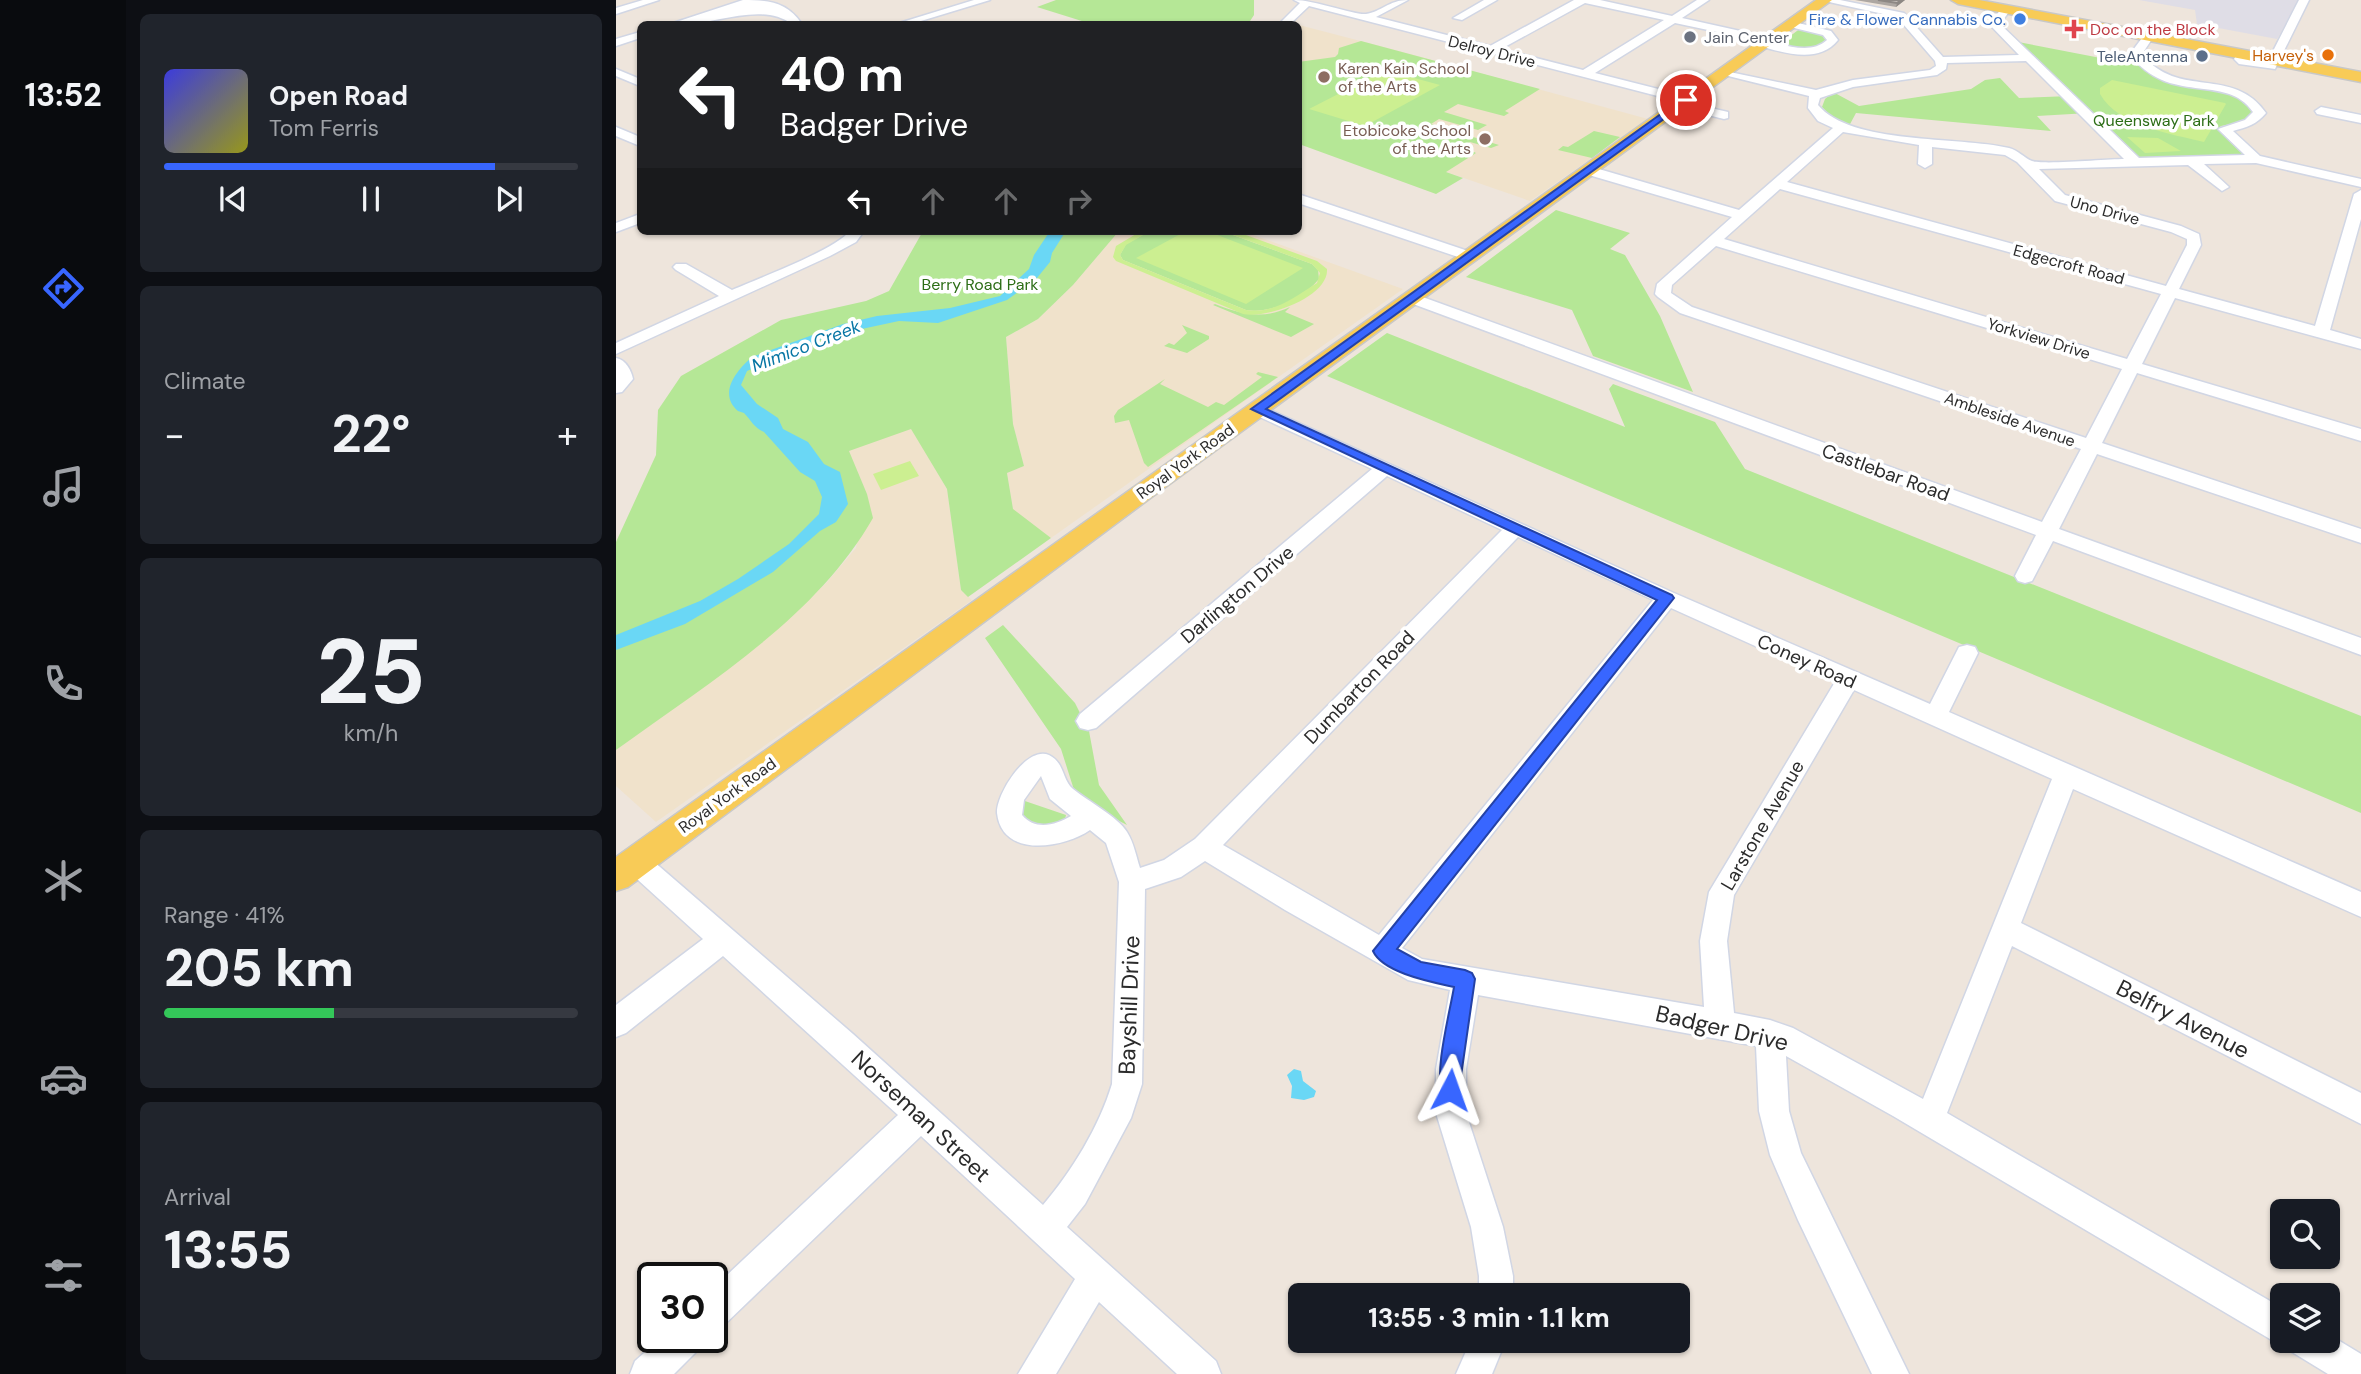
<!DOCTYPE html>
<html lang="en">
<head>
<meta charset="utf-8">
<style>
  body { margin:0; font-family:"DM Sans",sans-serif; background:#20242c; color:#f1f3f6; height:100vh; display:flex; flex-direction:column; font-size:26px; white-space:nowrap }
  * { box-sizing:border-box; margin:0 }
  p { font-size:23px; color:#9ea1a6 }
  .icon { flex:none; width:38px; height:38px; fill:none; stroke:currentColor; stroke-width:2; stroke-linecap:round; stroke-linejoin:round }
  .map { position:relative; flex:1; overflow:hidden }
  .drawer { display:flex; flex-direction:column; gap:14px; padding:14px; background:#0d0f14; width:490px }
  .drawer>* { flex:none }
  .guide { position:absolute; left:21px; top:21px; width:665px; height:214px; border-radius:10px; box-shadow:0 2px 5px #0004; background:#202124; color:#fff; overflow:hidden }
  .fabs { position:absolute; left:1654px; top:1199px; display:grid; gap:14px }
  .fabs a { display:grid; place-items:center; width:70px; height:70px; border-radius:10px; background:#171b24; box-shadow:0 2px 5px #0004; font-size:35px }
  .speed { position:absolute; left:21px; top:1262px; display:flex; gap:14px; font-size:35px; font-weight:700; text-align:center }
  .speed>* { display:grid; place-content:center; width:91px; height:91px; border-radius:50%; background:#171b24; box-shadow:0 2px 5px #0004; line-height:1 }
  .speed .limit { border:4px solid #111; border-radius:10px; background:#fff; color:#111 }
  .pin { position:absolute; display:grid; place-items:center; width:60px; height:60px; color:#fff; margin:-30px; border:4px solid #fff; border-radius:50%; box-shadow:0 2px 7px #0007 }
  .me { position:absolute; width:77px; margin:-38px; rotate:4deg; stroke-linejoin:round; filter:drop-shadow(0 0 5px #0008) }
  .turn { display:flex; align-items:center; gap:24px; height:147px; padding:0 28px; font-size:32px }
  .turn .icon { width:91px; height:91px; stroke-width:2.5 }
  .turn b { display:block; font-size:49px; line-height:60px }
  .lanes { display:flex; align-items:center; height:66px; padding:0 28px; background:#0003; justify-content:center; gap:35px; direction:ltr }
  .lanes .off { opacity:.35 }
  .big { font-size:52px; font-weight:700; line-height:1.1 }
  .drawer .widget { flex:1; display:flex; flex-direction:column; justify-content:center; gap:10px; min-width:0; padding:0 24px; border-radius:10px; background:#20242c }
  .drawer .dial { align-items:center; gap:0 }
  .dial b { font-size:91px; line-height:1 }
  .song { display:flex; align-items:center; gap:21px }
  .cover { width:84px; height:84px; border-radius:10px; background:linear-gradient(135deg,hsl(240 70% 55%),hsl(60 70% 35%)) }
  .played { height:7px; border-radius:4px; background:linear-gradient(90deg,#3866ff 80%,#363941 80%) }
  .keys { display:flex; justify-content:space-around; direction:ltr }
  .heat { display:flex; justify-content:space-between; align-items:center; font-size:38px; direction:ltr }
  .charge { height:10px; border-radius:5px; background:linear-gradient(90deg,#34c759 41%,#363941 0) }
  .trip { position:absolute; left:672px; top:1283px; width:402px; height:70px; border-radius:10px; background:#171b24; box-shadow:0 2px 5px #0004; font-weight:700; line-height:70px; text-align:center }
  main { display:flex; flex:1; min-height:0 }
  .tabs { display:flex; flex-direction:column; width:126px; justify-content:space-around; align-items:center; background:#090b0e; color:#9ea1a6 }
  .tabs .icon { width:49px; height:49px }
  .tabs .on { color:#3866ff }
  .tabs b { font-size:32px; color:#f1f3f6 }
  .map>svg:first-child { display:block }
  .industrial { fill:#dfdde6 }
  .education { fill:#f0e2cb }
  .green { fill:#b5e796 }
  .pitch { fill:#ccef91 }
  .water { fill:#6ad7f5 }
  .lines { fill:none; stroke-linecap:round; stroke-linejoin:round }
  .minor-casing { stroke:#d1d6e4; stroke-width:3 }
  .major-casing { stroke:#c8c8c8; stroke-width:3 }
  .minor { fill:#fff; fill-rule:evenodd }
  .major { fill:#f8cb57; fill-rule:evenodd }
  .wall { fill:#ada7a2 }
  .shaded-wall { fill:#8d8884 }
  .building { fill:#c9c2bc; stroke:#8d8884; stroke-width:2 }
  .route { fill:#3866ff; stroke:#2442a6; stroke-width:2 }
  .shop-dot { fill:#3f7fe0; stroke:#fff; stroke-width:2.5 }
  .health-dot { fill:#e0444e; stroke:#fff; stroke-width:2.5 }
  .worship-dot { fill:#6b7280; stroke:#fff; stroke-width:2.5 }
  .food-dot { fill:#e8710a; stroke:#fff; stroke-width:2.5 }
  .service-dot { fill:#5c6f8a; stroke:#fff; stroke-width:2.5 }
  .education-dot { fill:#8d6e63; stroke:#fff; stroke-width:2.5 }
  .labels { text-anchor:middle; stroke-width:7; stroke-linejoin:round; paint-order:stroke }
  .far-shop-label { font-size:16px; fill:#366cbe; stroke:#fff; text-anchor:end }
  .far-health-label { font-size:16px; fill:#be3a42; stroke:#fff; text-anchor:start }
  .far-worship-label { font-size:16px; fill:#5b616d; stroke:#fff; text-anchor:start }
  .far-street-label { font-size:16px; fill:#2b2b2b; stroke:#fff }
  .far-food-label { font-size:16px; fill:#c56008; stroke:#fff; text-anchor:end }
  .far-service-label { font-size:16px; fill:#4e5e75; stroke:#fff; text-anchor:end }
  .far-education-label { font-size:16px; fill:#785e54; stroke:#fff; text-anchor:start }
  .far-park-label { font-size:16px; fill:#2c6d16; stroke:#fff }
  .far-water-label { font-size:18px; font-style:italic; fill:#0675a4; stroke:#fff }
  .street-label { font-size:19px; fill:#2b2b2b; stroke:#fff }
  .near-street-label { font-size:23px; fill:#2b2b2b; stroke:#fff }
</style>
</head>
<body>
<main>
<nav class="tabs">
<b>13:52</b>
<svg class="icon on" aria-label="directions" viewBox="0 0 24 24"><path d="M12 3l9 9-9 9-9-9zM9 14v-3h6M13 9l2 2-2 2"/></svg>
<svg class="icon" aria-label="music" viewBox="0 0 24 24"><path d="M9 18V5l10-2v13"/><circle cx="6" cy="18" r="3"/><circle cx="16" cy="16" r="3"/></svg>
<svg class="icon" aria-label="phone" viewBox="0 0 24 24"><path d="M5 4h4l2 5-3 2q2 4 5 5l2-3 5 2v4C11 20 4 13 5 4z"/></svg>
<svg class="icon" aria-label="climate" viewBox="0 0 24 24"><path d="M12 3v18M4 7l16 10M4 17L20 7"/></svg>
<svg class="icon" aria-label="car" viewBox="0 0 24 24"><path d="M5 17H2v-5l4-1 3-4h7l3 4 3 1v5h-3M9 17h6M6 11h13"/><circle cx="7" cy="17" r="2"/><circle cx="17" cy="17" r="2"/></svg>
<svg class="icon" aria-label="filters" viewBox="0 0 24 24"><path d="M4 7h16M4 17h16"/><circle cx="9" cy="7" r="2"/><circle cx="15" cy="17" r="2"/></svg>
</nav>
<section class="drawer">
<div class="widget">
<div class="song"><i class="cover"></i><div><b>Open Road</b><p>Tom Ferris</p></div></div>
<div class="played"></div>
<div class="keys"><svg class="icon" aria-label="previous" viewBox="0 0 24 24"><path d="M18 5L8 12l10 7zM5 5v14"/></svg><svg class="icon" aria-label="pause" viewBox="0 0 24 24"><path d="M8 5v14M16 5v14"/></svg><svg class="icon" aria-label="next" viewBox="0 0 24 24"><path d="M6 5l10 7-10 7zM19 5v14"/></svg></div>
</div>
<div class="widget"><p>Climate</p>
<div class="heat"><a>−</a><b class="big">22°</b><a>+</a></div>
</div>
<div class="widget dial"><b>25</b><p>km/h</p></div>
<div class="widget"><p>Range · 41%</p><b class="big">205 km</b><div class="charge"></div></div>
<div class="widget"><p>Arrival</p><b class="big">13:55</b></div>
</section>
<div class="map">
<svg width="1745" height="1374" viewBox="0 0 1745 1374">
  <rect width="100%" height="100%" fill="#eee5dc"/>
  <path class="industrial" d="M1523,0H1683L1661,39L1581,24L1579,10Z"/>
  <g class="education">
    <path d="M683,25L783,51L1032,119L914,201L683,121Z"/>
    <path d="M503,231H626L787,289L435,538L397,510L391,473L408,466L397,424L390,337L422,319L457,285Z"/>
    <path d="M295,428L331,489L345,590L356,600L40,822L0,786V750L123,660L175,617L211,582L240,548L251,494L232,451Z"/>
  </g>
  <g class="green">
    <path d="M440,0H638V15L632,24H466L469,22L421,7Z"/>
    <path d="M1185,28L1205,34L1212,40L1208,46L1189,49L1162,45Z"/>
    <path d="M745,41L924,89L889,111L893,113L888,116L842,104L828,112L871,125L862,130L823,119L815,124L883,145L875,148L854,142L847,146L860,153L830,172L847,178L820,194L683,144L682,62L719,57L722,54L723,48Z"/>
    <path d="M1397,41L1526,66L1546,81L1606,91L1630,101L1638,113L1631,121L1605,126L1602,129L1629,155L1524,159L1473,113L1421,116L1435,131L1240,113L1233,126L1220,121L1206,107L1209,99L1217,92L1243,106L1355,89L1369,80L1384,78L1403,98L1454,96Z"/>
    <path d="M978,131L1004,137L976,158L942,150L947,146L952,147Z"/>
    <path d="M940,210L1014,233L994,249L1009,255L1044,316L1077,392L977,356L956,310L850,277Z"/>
    <path d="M307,231H503L457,285L422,319L390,337L397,424L408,466L391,473L397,509L435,538L352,597L345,590L331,489L295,429L233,451L251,494L257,518C199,619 92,683 0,750V542L40,455L42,410L65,376L165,320L250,301L273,291Z"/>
    <path d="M534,231H606L696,264L702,270L703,279C687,299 655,314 630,310L507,260L504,255L510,244Z"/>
    <path d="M599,304C625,314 647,320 674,307L669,312L698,324L675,337L597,305Z"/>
    <path d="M566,325L593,336V339L571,353L548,346L553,343L558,345L571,333Z"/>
    <path d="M771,333L1009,427L993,389L997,384L1099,422L1129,469L1745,716V813L711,376Z"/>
    <path d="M642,372L662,377L532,467L528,463L513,420L499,423L498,416L502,410L549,379L544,384L592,407L600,402L608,405L646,377L640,374Z"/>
    <path d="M387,625L459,703L473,731L483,785L511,825L474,806L459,793L445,749L369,638Z"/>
    <path d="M403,799L450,815L448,824L423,828L405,819Z"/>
  </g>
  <g class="pitch">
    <path d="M769,70L824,85L749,126L693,109Z"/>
    <path d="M1496,80L1609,103L1610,104L1588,142C1556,134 1502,126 1484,94V88Z"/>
    <path d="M1511,137L1542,138L1565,151L1529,153Z"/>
    <path d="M525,231H534L510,245L504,255L507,260L630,310C659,314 678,297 701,283L704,273L696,264L606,231H619L701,261L711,269C713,297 651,319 627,314L500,261L497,257L500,246Z"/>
    <path d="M570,231H591L687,268L630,304L520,258Z"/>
    <path d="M294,461L303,476L265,490L257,474Z"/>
  </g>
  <g class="water">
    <path d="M434,231L454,232L448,234L436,253L434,262L421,278L391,300L322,323L283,321L213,336L131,371L125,385L141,404L162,418L167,429L192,442L208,464L224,472L232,504L220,522L204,531L157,572L69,624L0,650V635L84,601L122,579L173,544L203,514L206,497L199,481L184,472L148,432C138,428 135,420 128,413C126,412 124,412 122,411C101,393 122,369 136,357L227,324L261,316L334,308L384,296L413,269L418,255Z"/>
    <path d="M678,1069L685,1071L687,1081L700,1091L698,1097L688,1100L675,1098L676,1086L671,1075Z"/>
  </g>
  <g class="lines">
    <defs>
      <g id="minor">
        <path d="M27,0H43L0,14V8Z"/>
        <path d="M127,0C153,0 171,2 186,24H176C143,0 95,28 54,24Z"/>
        <path d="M358,0H374L295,24H280Z"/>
        <path d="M678,0C699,0 737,15 750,14C765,12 773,0 792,0L760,17L874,46L958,0H984L1056,16L1081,0H1093L1066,18L1156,38L1155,42C1173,46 1196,54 1211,40L1207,35L1170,26L1169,24L1174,21L1215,31L1222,40C1203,64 1169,53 1143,46L1144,41L1059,23L979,73L1074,97L1076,100L1073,103L1112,112V118L1108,119L1060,107L1058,104L1061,101L693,6L674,24H663L684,3ZM969,3L1048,20L967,70L885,49Z"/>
        <path d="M868,0H881L846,20L837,18Z"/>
        <path d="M1204,0H1224L1288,13L1327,57L1403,55L1374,25L1386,7H1394L1395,9L1384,24L1523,158L1629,155L1602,129L1629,120L1637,112C1610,72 1552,107 1514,54L1529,34H1537L1538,36L1526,54C1562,100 1617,65 1650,113C1640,125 1631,127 1617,131L1644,156L1745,179V187L1640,163L1588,164L1613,187L1606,191L1572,165L1423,169L1449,195L1565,226L1583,234L1585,245L1563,289L1699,326L1738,194L1745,190V219L1714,330L1745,339V349L1559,298L1526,364L1745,429V441L1521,373L1486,443L1745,529V543L1481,454L1443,529L1745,638V655L1437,541L1416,581L1409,583L1402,581L1399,576L1420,535L789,301L787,298L789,295H801L1426,522L1465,449L1064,313L1042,297L1039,294L1041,284L1116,217L966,173L964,170L971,166L976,167L1123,210L1217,128L1202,121L1192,108L1193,96L1104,74V70L1200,90L1237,80L1314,70L1320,66L1319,61L1281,17ZM1410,61L1508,159C1492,159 1427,165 1416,161C1408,158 1402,150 1393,148C1342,136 1235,145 1202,105L1204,98L1237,87L1321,75L1330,69L1331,63ZM1227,132L1303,145L1302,164L1309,168L1316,164V147L1389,155L1401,162L1439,201L1555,232L1571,239V245L1550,286L1171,182ZM1164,189L1545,294L1511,359L1108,239ZM1100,246L1506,369L1470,438L1076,307L1055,293L1056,285Z"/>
        <path d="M1683,0H1693L1659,69L1623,64L1618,59L1622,52L1626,51L1632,54L1631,59L1651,63Z"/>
        <path d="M24,32V38L0,46V39Z"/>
        <path d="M0,69L24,79V86L0,76Z"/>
        <path d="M1705,107L1745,115V123L1701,114L1699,111Z"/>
        <path d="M0,127L24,137V146L0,136Z"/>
        <path d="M682,194L858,253L860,256L858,259H848L682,203Z"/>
        <path d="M24,214V223L0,232V223Z"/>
        <path d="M234,231H248L240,242L214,256L0,354V343L103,296L60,270L57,267L60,264H70L116,290C141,279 219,250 234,231Z"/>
        <path d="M0,358C10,360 15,370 17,379L6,392L0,393Z"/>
        <path d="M641,404L1058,593L1314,704L1343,647L1351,645L1359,647L1362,653L1333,712L1745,892V917L1457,789L1405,923L1745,1093V1124L1396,946L1331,1113L1666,1308V1340H1712V1334L1745,1354V1374H1712L1676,1352L1671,1342L1666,1344L1654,1339L1277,1116L1170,1056L1173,1111L1185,1153L1293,1374H1256L1182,1220L1154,1155L1143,1111L1140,1046L862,995L850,1069V1113L887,1227L897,1276V1295H863V1276L855,1227L820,1113V1069L834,990L792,980L669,910L589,861L565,877L529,889L526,1084L515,1118L469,1204L451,1227L600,1361L605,1374H561L483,1302L440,1374H402L459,1279L305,1136L108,1325L96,1330V1289L282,1115L107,956L10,1033L0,1037V1005L87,939L11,870L7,862L11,854L20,851L29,854L237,1034L427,1205C456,1171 483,1127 496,1084L503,882L490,843L474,830C448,848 386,859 381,813C380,794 411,745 433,755C449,763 446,780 457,789C472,801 502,817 511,832C518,843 520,856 524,868L548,860L579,839L886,530L771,476L480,728L472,730L464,728L460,721L464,714L756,469L635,413L632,409L635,405ZM902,537L1037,600L763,935L607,845ZM1055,608L1219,682L1093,892L1084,941L1088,1007L806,959L786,948ZM1238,690L1436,779L1307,1099L1177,1028L1154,1020L1118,1013L1111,941L1118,895ZM425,776L434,799L455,816C440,825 419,831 406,815L408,800Z"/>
        <path d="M46,1337H88L83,1349L58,1374H14L19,1361Z"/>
        <path d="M855,1340H890L876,1374H840Z"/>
      </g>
      <g id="major">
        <path d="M1200,0H1216L533,499L12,887L0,891V857Z"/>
        <path d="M1335,0H1363L1745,72V82L1342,4Z"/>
      </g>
    </defs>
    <use href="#minor" class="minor-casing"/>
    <use href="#major" class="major-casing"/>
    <use href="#minor" class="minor"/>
    <use href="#major" class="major"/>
  </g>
  <path class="wall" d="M1239,0H1289L1280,7Z"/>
  <path class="shaded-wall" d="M1285,0H1289L1280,7L1281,3Z"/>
  <path class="building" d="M1262,0H1285L1281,3Z"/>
  <path class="route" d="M1067,98L1074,100L650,409L1056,595L1058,598L781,949L805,962L849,970L856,973L859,979L842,1097L834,1100L827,1097C817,1074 834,1012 838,987C816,982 767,973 757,951L1041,600L635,409Z"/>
  <circle class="shop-dot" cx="1404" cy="19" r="7"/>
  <path class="health-dot" d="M1454.5 18.5h7v7h7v7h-7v7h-7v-7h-7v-7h7z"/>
  <circle class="worship-dot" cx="1074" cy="37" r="7"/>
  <circle class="food-dot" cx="1712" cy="55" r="7"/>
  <circle class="service-dot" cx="1586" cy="56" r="7"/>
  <g class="education-dot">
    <circle cx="708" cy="77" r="7"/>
    <circle cx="869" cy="139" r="7"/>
  </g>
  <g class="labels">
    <g class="far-shop-label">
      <text x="1390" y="25">Fire &amp; Flower Cannabis Co.</text>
    </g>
    <g class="far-health-label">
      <text x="1474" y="35">Doc on the Block</text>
    </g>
    <g class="far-worship-label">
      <text x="1088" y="43">Jain Center</text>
    </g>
    <g class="far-street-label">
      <text transform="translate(876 51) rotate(14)" y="6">Delroy Drive</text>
      <text transform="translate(1489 210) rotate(15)" y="6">Uno Drive</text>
      <text transform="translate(1453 264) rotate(15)" y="6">Edgecroft Road</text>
      <text transform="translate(1423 338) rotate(17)" y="6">Yorkview Drive</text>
      <text transform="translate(1394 419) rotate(19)" y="6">Ambleside Avenue</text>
      <text transform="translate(569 461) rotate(-36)" y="6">Royal York Road</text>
      <text transform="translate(111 795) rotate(-36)" y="6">Royal York Road</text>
    </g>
    <g class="far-food-label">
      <text x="1698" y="61">Harvey's</text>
    </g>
    <g class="far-service-label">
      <text x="1572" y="62">TeleAntenna</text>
    </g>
    <g class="far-education-label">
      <text x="722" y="74">Karen Kain School<tspan x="722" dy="18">of the Arts</tspan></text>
      <text x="855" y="136" text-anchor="end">Etobicoke School<tspan x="855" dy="18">of the Arts</tspan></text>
    </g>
    <g class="far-park-label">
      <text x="1538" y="126">Queensway Park</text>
      <text x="364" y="290">Berry Road Park</text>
    </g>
    <g class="far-water-label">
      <text transform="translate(190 346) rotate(-21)" y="6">Mimico Creek</text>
    </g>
    <g class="street-label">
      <text transform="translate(1270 472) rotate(20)" y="7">Castlebar Road</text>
      <text transform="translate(621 594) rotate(-40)" y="7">Darlington Drive</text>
      <text transform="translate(1191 661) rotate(24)" y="7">Coney Road</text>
      <text transform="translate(743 687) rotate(-46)" y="7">Dumbarton Road</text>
      <text transform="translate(1146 825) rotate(-60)" y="7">Larstone Avenue</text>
    </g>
    <g class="near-street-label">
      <text transform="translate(513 1005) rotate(-88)" y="8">Bayshill Drive</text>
      <text transform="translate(1567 1019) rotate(27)" y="8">Belfry Avenue</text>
      <text transform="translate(1106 1028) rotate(13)" y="8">Badger Drive</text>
      <text transform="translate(305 1116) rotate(43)" y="8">Norseman Street</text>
    </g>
  </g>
</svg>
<div class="fabs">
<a><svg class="icon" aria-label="search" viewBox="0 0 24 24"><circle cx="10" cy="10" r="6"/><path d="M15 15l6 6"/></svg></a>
<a><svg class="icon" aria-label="layers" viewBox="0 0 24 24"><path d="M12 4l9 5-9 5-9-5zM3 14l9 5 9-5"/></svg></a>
</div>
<div class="speed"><div class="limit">30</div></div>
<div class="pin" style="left:1070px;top:100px;background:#d93025"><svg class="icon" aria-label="arrive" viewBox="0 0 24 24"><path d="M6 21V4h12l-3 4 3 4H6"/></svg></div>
<svg class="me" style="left:834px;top:1090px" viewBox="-20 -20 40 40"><path d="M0-17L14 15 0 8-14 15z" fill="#3866ff" stroke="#fff" stroke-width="4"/></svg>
<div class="trip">13:55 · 3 min · 1.1 km</div>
<div class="guide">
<div class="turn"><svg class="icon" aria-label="left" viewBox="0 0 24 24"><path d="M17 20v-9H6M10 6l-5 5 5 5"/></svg><div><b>40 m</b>Badger Drive</div></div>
<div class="lanes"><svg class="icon" aria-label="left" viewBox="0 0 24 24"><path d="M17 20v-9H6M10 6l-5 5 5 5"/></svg><svg class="icon off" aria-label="ahead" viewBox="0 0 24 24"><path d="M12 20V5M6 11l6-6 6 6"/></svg><svg class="icon off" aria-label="ahead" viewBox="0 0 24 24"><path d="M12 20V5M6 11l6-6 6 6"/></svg><svg class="icon off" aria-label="right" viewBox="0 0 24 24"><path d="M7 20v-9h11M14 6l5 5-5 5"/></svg></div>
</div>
</div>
</main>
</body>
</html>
